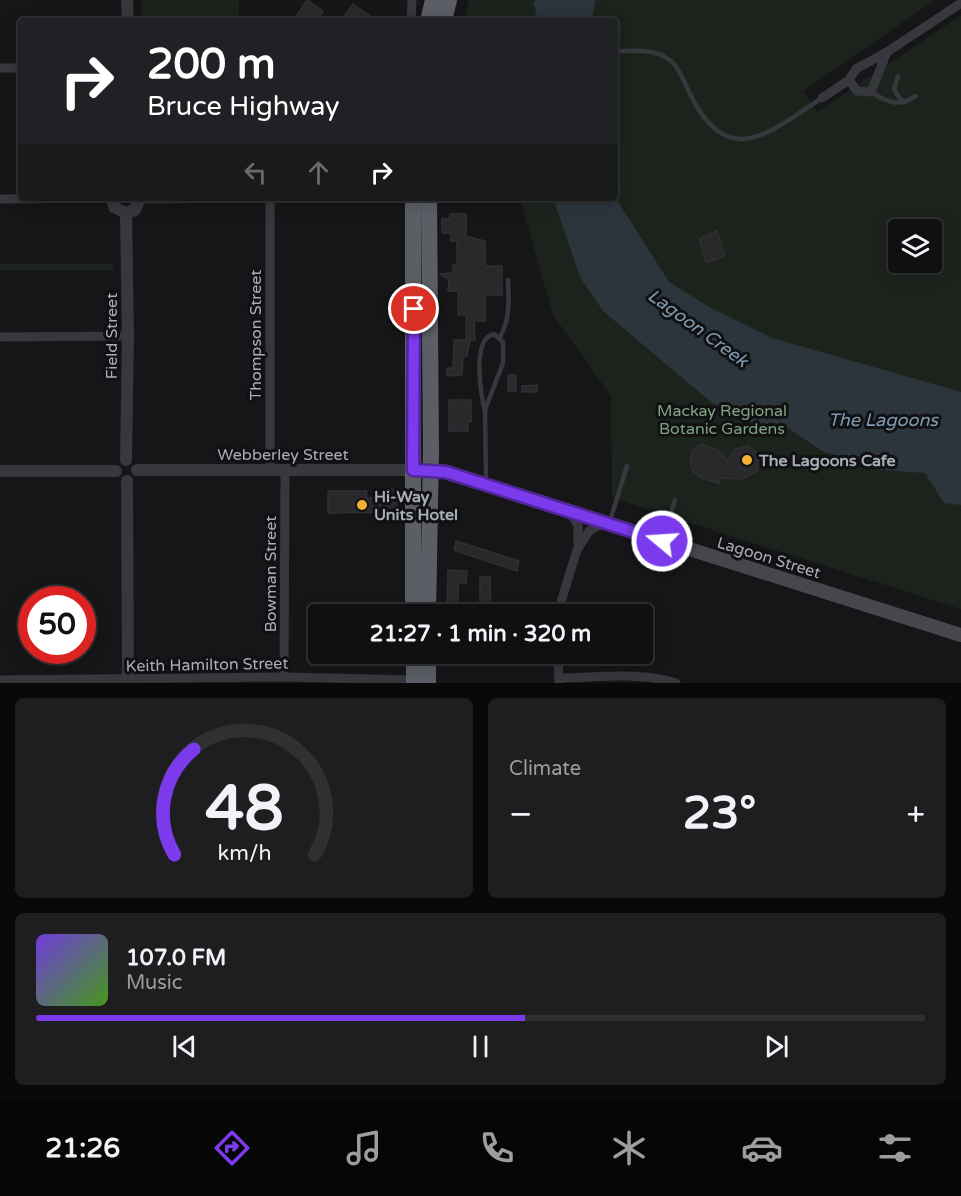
<!DOCTYPE html>
<html lang="en">
<head>
<meta charset="utf-8">
<style>
  body { margin:0; font-family:"Varela Round",sans-serif; background:#1e1e20; color:#f1f3f6; height:100vh; display:flex; flex-direction:column; font-size:22px; white-space:nowrap }
  * { box-sizing:border-box; margin:0 }
  p { font-size:20px; color:#9c9d9f }
  .icon { flex:none; width:33px; height:33px; fill:none; stroke:currentColor; stroke-width:2; stroke-linecap:round; stroke-linejoin:round }
  .map { position:relative; height:683px; overflow:hidden }
  .details { display:flex; flex-direction:column; gap:15px; padding:15px; background:#09090a; flex:1 }
  .details>* { flex:none }
  .top-card { position:absolute; left:18px; top:18px; width:600px; height:183px; border-radius:6px; box-shadow:0 3px 15px #0003,0 0 0 2px #303032; background:#202124; color:#fff; overflow:hidden }
  .controls { position:absolute; left:888px; top:219px; display:grid; gap:12px }
  .controls a { display:grid; place-items:center; width:54px; height:54px; border-radius:6px; background:#101012; box-shadow:0 3px 15px #0003,0 0 0 2px #303032; font-size:30px }
  .speed { position:absolute; left:18px; top:586px; display:flex; gap:12px; font-size:30px; font-weight:700; text-align:center }
  .speed>* { display:grid; place-content:center; width:78px; height:78px; border-radius:50%; background:#101012; box-shadow:0 3px 15px #0003,0 0 0 2px #303032; line-height:1 }
  .speed .limit { border:9px solid #d22; background:#fff; color:#111 }
  .pin { position:absolute; display:grid; place-items:center; width:51px; height:51px; color:#fff; margin:-26px; border:3px solid #fff; border-radius:50%; box-shadow:0 2px 6px #0007 }
  .me { position:absolute; width:66px; margin:-33px; rotate:288deg; stroke-linejoin:round; filter:drop-shadow(0 0 4px #0008) }
  .turn { display:flex; align-items:center; gap:21px; height:126px; padding:0 30px; font-size:27px }
  .turn .icon { width:78px; height:78px; stroke-width:2.5 }
  .turn b { display:block; font-size:42px; line-height:51px }
  .lanes { display:flex; align-items:center; height:57px; padding:0 30px; background:#0003; justify-content:center; gap:30px; direction:ltr }
  .lanes .off { opacity:.35 }
  .big { font-size:45px; font-weight:800; line-height:1.1 }
  .details .card { flex:1; display:flex; flex-direction:column; justify-content:center; gap:9px; min-width:0; padding:0 21px; border-radius:9px; background:#1e1e20 }
  .details .dial { align-items:center; gap:0 }
  .dial svg { height:156px; overflow:visible; fill:none; stroke:#303032; stroke-width:7; stroke-linecap:round; text-anchor:middle }
  .dial text { fill:#f1f3f6; stroke:none }
  .song { display:flex; align-items:center; gap:18px }
  .cover { width:72px; height:72px; border-radius:9px; background:linear-gradient(135deg,hsl(260 70% 55%),hsl(100 70% 35%)) }
  .played { height:6px; border-radius:3px; background:linear-gradient(90deg,#7c3aed 55%,#303032 55%) }
  .keys { display:flex; justify-content:space-around; direction:ltr }
  .heat { display:flex; justify-content:space-between; align-items:center; font-size:33px; direction:ltr }
  .details .tiles { flex:1; display:grid; gap:15px; grid-template-columns:1fr 1fr }
  .card:last-child { grid-column:span 2 }
  .trip { position:absolute; left:308px; top:604px; width:345px; height:60px; border-radius:6px; background:#101012; box-shadow:0 3px 15px #0003,0 0 0 2px #303032; font-weight:800; line-height:60px; text-align:center }
  .menu { display:flex; height:96px; justify-content:space-around; align-items:center; background:#060607; color:#9c9d9f }
  .menu .icon { width:42px; height:42px }
  .menu .active { color:#7c3aed }
  .menu b { font-size:27px; color:#f1f3f6 }
  .map>svg:first-child { display:block }
  .green { fill:#1c231d; fill-rule:evenodd }
  .water { fill:#2c353c }
  .building { fill:#29292c; stroke:#303034; stroke-width:1.5 }
  .lines { fill:none; stroke-linecap:round; stroke-linejoin:round }
  .service { stroke:#37383d; stroke-width:4.5 }
  .minor { stroke:#37383d; stroke-width:9 }
  .tertiary { stroke:#37383d; stroke-width:12 }
  .secondary { stroke:#45474d; stroke-width:14 }
  .trunk { stroke:#5b5e65; stroke-width:16 }
  .route-casing { stroke:#51269a; stroke-width:15 }
  .route { stroke:#7c3aed; stroke-width:10 }
  .poi-dot { fill:#f2b134; stroke:#111113; stroke-width:2 }
  .labels { text-anchor:middle; stroke-width:6; stroke-linejoin:round; paint-order:stroke }
  .street-label { font-size:16px; fill:#a8adb8; stroke:#111113 }
  .park-label { font-size:16px; fill:#7fa381; stroke:#111113 }
  .poi-label { font-size:16px; font-weight:bold; fill:#a8adb8; stroke:#111113; text-anchor:start }
  .water-label { font-size:18px; font-style:italic; fill:#7f9bb3; stroke:#111113 }
</style>
</head>
<body>
<div class="map">
<svg width="961" height="683" viewBox="0 0 961 683">
  <rect width="100%" height="100%" fill="#161618"/>
  <g class="green">
    <path d="M142,0H239L238,21H142Z"/>
    <path d="M469,0H935L803,91L817,112L961,15V609L612,498L611,396L553,315L520,198H615V21H464ZM898,230H932V262H898Z"/>
    <rect x="0" y="264" width="113" height="6"/>
  </g>
  <g class="water">
    <path d="M536,0H595L592,21H528L537,14L533,2Z"/>
    <path d="M615,197L669,282L711,308L772,338L961,392V505L944,503L925,473L881,470L822,451L785,426L761,427L712,403L603,311L580,277L553,198Z"/>
  </g>
  <g class="building">
    <path d="M307,0L323,11L316,21H293Z"/>
    <path d="M353,4L377,21H341Z"/>
    <path d="M450,214H466V236L485,241V266H502V295H485V321H474L475,340H470L467,356L463,357L462,375L447,376V368H453L454,340H466V315H458V291H448L449,280L440,274L453,273V265H457V241H451V233H442V219H450Z"/>
    <path d="M717,231L725,256L706,263L699,239Z"/>
    <rect x="508" y="375" width="8" height="16"/>
    <path d="M537,385V392H522V386Z"/>
    <path d="M449,400H471V422H468V431H449Z"/>
    <path d="M701,444L719,451L728,461L735,449L748,446L757,453L758,470L742,479L721,478L719,483L701,478L693,471L690,461L693,450Z"/>
    <path d="M384,489L397,490V512L328,513V491H367L366,498H383Z"/>
    <path d="M456,541L519,561L517,571L454,550Z"/>
    <path d="M448,570L467,571L466,583H458V615H447Z"/>
    <path d="M480,577H490L491,615H480Z"/>
  </g>
  <g class="lines">
    <g class="service">
      <path d="M615,51C631,51 651,49 665,57C678,63 684,82 690,94C728,171 769,133 822,98"/>
      <path d="M898,76L894,89L900,99L906,102"/>
      <path d="M871,92C888,103 899,107 916,96"/>
      <path d="M500,337C510,319 509,301 508,280"/>
      <path d="M485,410C480,394 472,338 494,334L503,342V363L485,410L486,482"/>
      <path d="M610,521L627,466"/>
      <path d="M662,540L675,500"/>
    </g>
    <g class="minor">
      <path d="M411,21L412,0"/>
      <path d="M887,52L961,3"/>
      <path d="M0,68H21"/>
      <path d="M822,98L849,80L856,69L887,52L871,92L857,91L849,80"/>
      <path d="M270,198V471"/>
      <path d="M0,199L112,198"/>
      <path d="M140,199L252,198"/>
      <path d="M0,337L128,336"/>
      <path d="M570,513L578,525V544"/>
      <path d="M557,615L577,550L589,531L604,523"/>
      <path d="M558,654L559,683"/>
      <path d="M284,677L285,471"/>
      <path d="M559,678C596,678 640,671 676,683"/>
      <path d="M0,680L284,677L414,680"/>
    </g>
    <g class="tertiary">
      <path d="M127,0L128,21"/>
      <path d="M112,198L114,207L126,213L135,210L140,198"/>
      <path d="M126,460L128,336L126,213"/>
      <path d="M137,470H420"/>
      <path d="M0,471H116"/>
      <path d="M127,481L128,683"/>
    </g>
    <path class="secondary" d="M430,470L446,472L961,635"/>
    <g class="trunk">
      <path d="M428,21L433,0"/>
      <path d="M444,21L449,0"/>
      <path d="M413,615V198"/>
      <path d="M428,615L431,450L429,198"/>
      <path d="M414,654V683"/>
      <path d="M428,654V683"/>
    </g>
  </g>
  <g class="lines">
    <defs>
      <path id="route" d="M414,309L413,470L446,472L662,541"/>
    </defs>
    <use href="#route" class="route-casing"/>
    <use href="#route" class="route"/>
  </g>
  <g class="poi-dot">
    <circle cx="747" cy="460" r="6"/>
    <circle cx="362" cy="505" r="6"/>
  </g>
  <g class="labels">
    <g class="street-label">
      <text transform="translate(255 335) rotate(-90)" y="6">Thompson Street</text>
      <text transform="translate(111 336) rotate(-90)" y="6">Field Street</text>
      <text x="283" y="460">Webberley Street</text>
      <text transform="translate(769 557) rotate(17)" y="6">Lagoon Street</text>
      <text transform="translate(270 574) rotate(-90)" y="6">Bowman Street</text>
      <text transform="translate(207 664) rotate(-1)" y="6">Keith Hamilton Street</text>
    </g>
    <g class="park-label">
      <text x="722" y="416">Mackay Regional<tspan x="722" dy="18">Botanic Gardens</tspan></text>
    </g>
    <g class="poi-label">
      <text x="759" y="466">The Lagoons Cafe</text>
      <text x="374" y="502">Hi-Way<tspan x="374" dy="18">Units Hotel</tspan></text>
    </g>
    <g class="water-label">
      <text transform="translate(698 328) rotate(36)" y="6">Lagoon Creek</text>
      <text x="883" y="426">The Lagoons</text>
    </g>
  </g>
</svg>
<div class="controls">
<a><svg class="icon" aria-label="layers" viewBox="0 0 24 24"><path d="M12 4l9 5-9 5-9-5zM3 14l9 5 9-5"/></svg></a>
</div>
<div class="speed"><div class="limit">50</div></div>
<div class="pin" style="left:414px;top:309px;background:#d93025"><svg class="icon" aria-label="arrive" viewBox="0 0 24 24"><path d="M6 21V4h12l-3 4 3 4H6"/></svg></div>
<svg class="me" style="left:662px;top:541px" viewBox="-20 -20 40 40"><circle r="17" fill="#7c3aed" stroke="#fff" stroke-width="3"/><path d="M0-11L8 9 0 5-8 9z" fill="#fff"/></svg>
<div class="trip">21:27 · 1 min · 320 m</div>
<div class="top-card">
<div class="turn"><svg class="icon" aria-label="right" viewBox="0 0 24 24"><path d="M7 20v-9h11M14 6l5 5-5 5"/></svg><div><b>200 m</b>Bruce Highway</div></div>
<div class="lanes"><svg class="icon off" aria-label="left" viewBox="0 0 24 24"><path d="M17 20v-9H6M10 6l-5 5 5 5"/></svg><svg class="icon off" aria-label="ahead" viewBox="0 0 24 24"><path d="M12 20V5M6 11l6-6 6 6"/></svg><svg class="icon" aria-label="right" viewBox="0 0 24 24"><path d="M7 20v-9h11M14 6l5 5-5 5"/></svg></div>
</div>
</div>
<section class="details">
<div class="tiles">
<div class="card dial"><svg viewBox="0 0 100 80">
<path d="M14 69A42 42 0 1 1 86 69"/>
<path d="M14 69A42 42 0 0 1 24 15" stroke="#7c3aed"/>
<text x="50" y="56" font-size="32" font-weight="700">48</text>
<text x="50" y="72" font-size="11">km/h</text>
</svg></div>
<div class="card"><p>Climate</p>
<div class="heat"><a>−</a><b class="big">23°</b><a>+</a></div>
</div>
<div class="card">
<div class="song"><i class="cover"></i><div><b>107.0 FM</b><p>Music</p></div></div>
<div class="played"></div>
<div class="keys"><svg class="icon" aria-label="previous" viewBox="0 0 24 24"><path d="M18 5L8 12l10 7zM5 5v14"/></svg><svg class="icon" aria-label="pause" viewBox="0 0 24 24"><path d="M8 5v14M16 5v14"/></svg><svg class="icon" aria-label="next" viewBox="0 0 24 24"><path d="M6 5l10 7-10 7zM19 5v14"/></svg></div>
</div>
</div>
</section>
<nav class="menu">
<b>21:26</b>
<svg class="icon active" aria-label="directions" viewBox="0 0 24 24"><path d="M12 3l9 9-9 9-9-9zM9 14v-3h6M13 9l2 2-2 2"/></svg>
<svg class="icon" aria-label="music" viewBox="0 0 24 24"><path d="M9 18V5l10-2v13"/><circle cx="6" cy="18" r="3"/><circle cx="16" cy="16" r="3"/></svg>
<svg class="icon" aria-label="phone" viewBox="0 0 24 24"><path d="M5 4h4l2 5-3 2q2 4 5 5l2-3 5 2v4C11 20 4 13 5 4z"/></svg>
<svg class="icon" aria-label="climate" viewBox="0 0 24 24"><path d="M12 3v18M4 7l16 10M4 17L20 7"/></svg>
<svg class="icon" aria-label="car" viewBox="0 0 24 24"><path d="M5 17H2v-5l4-1 3-4h7l3 4 3 1v5h-3M9 17h6M6 11h13"/><circle cx="7" cy="17" r="2"/><circle cx="17" cy="17" r="2"/></svg>
<svg class="icon" aria-label="filters" viewBox="0 0 24 24"><path d="M4 7h16M4 17h16"/><circle cx="9" cy="7" r="2"/><circle cx="15" cy="17" r="2"/></svg>
</nav>
</body>
</html>
